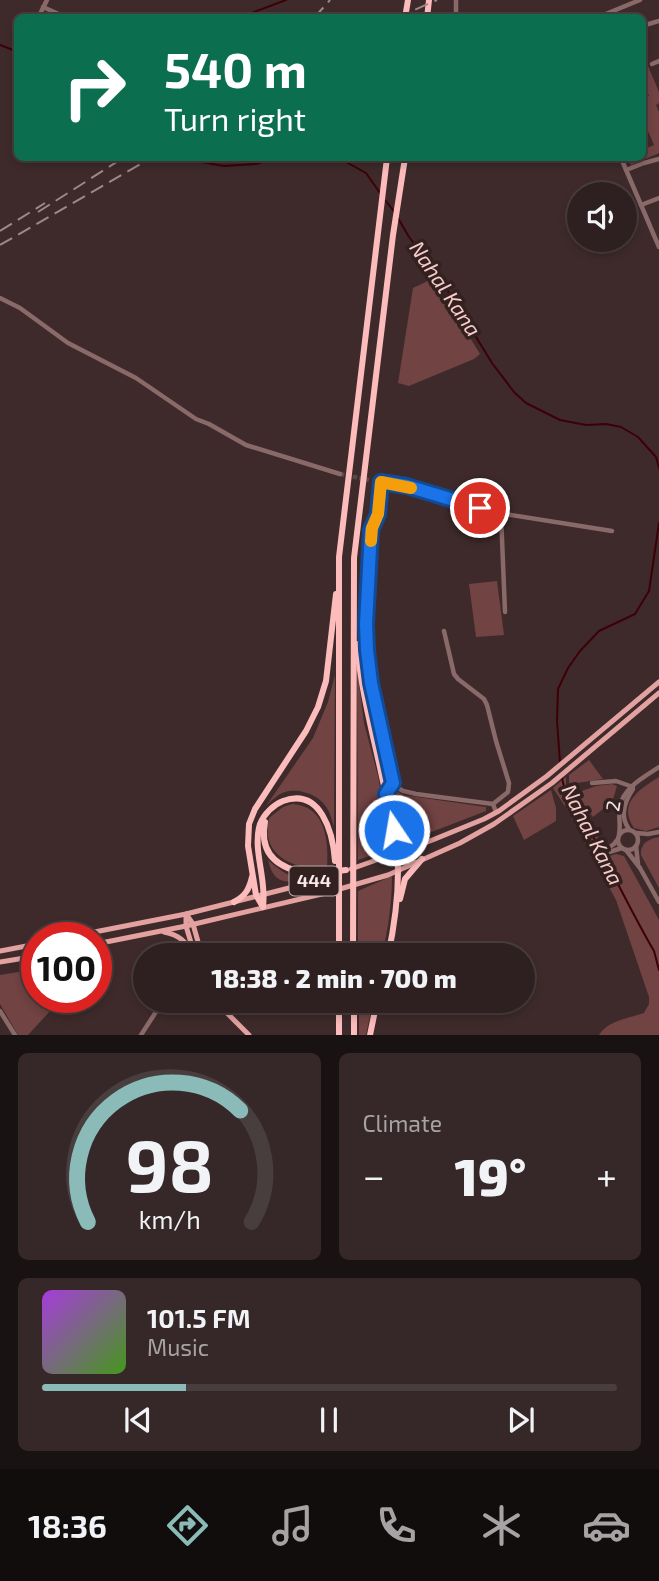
<!DOCTYPE html>
<html lang="en">
<head>
<meta charset="utf-8">
<style>
  body { margin:0; font-family:"Exo 2",sans-serif; background:#362829; color:#f1f3f6; height:100vh; display:flex; flex-direction:column; font-size:26px; white-space:nowrap }
  * { box-sizing:border-box; margin:0 }
  p { font-size:23px; color:#a7a3a5 }
  .icon { flex:none; width:38px; height:38px; fill:none; stroke:currentColor; stroke-width:2; stroke-linecap:round; stroke-linejoin:round }
  .map { position:relative; height:1035px; overflow:hidden }
  .drawer { display:flex; flex-direction:column; gap:18px; padding:18px; background:#191212; flex:1 }
  .drawer>* { flex:none }
  .guide { position:absolute; left:14px; top:14px; width:632px; height:147px; border-radius:10px; box-shadow:0 4px 10px #0003,0 0 0 2px #493e3e; background:#0b6e4f; color:#fff; overflow:hidden }
  .fabs { position:absolute; left:567px; top:182px; display:grid; gap:14px }
  .fabs a { display:grid; place-items:center; width:70px; height:70px; border-radius:50%; background:#2e2020; box-shadow:0 4px 10px #0003,0 0 0 2px #493e3e; font-size:35px }
  .speed { position:absolute; left:21px; top:922px; display:flex; gap:14px; font-size:35px; font-weight:700; text-align:center }
  .speed>* { display:grid; place-content:center; width:91px; height:91px; border-radius:50%; background:#2e2020; box-shadow:0 4px 10px #0003,0 0 0 2px #493e3e; line-height:1 }
  .speed .limit { border:10px solid #d22; background:#fff; color:#111 }
  .pin { position:absolute; display:grid; place-items:center; width:60px; height:60px; color:#fff; margin:-30px; border:4px solid #fff; border-radius:50%; box-shadow:0 2px 7px #0007 }
  .me { position:absolute; width:77px; margin:-38px; rotate:348deg; stroke-linejoin:round; filter:drop-shadow(0 0 5px #0008) }
  .turn { display:flex; align-items:center; gap:24px; height:147px; padding:0 35px; font-size:32px }
  .turn .icon { width:91px; height:91px; stroke-width:2.5 }
  .turn b { display:block; font-size:49px; line-height:60px }
  .big { font-size:52px; font-weight:800; line-height:1.1 }
  .drawer .widget { flex:1; display:flex; flex-direction:column; justify-content:center; gap:10px; min-width:0; padding:0 24px; border-radius:10px; background:#362829 }
  .drawer .dial { align-items:center; gap:0 }
  .dial svg { height:182px; overflow:visible; fill:none; stroke:#493e3e; stroke-width:7; stroke-linecap:round; text-anchor:middle }
  .dial text { fill:#f1f3f6; stroke:none }
  .song { display:flex; align-items:center; gap:21px }
  .cover { width:84px; height:84px; border-radius:10px; background:linear-gradient(135deg,hsl(280 70% 55%),hsl(100 70% 35%)) }
  .played { height:7px; border-radius:4px; background:linear-gradient(90deg,#8bbbb9 25%,#493e3e 25%) }
  .keys { display:flex; justify-content:space-around; direction:ltr }
  .heat { display:flex; justify-content:space-between; align-items:center; font-size:38px; direction:ltr }
  .drawer .tiles { flex:1; display:grid; gap:18px; grid-template-columns:1fr 1fr }
  .widget:last-child { grid-column:span 2 }
  .trip { position:absolute; left:133px; top:943px; width:402px; height:70px; border-radius:35px; background:#2e2020; box-shadow:0 4px 10px #0003,0 0 0 2px #493e3e; font-weight:800; line-height:70px; text-align:center }
  .tab-bar { display:flex; height:112px; justify-content:space-around; align-items:center; background:#120d0d; color:#a7a3a5 }
  .tab-bar .icon { width:49px; height:49px }
  .tab-bar .selected { color:#8bbbb9 }
  .tab-bar b { font-size:32px; color:#f1f3f6 }
  .map>svg:first-child { display:block }
  .green { fill:#714343 }
  .lines { fill:none; stroke-linecap:round; stroke-linejoin:round }
  .stream { stroke:#3d0008; stroke-width:2 }
  .minor-tunnel { stroke:#5a4646; stroke-width:4.5; stroke-dasharray:4.5 2; stroke-linecap:butt }
  .minor { stroke:#8a6969; stroke-width:4.5 }
  .major { stroke:#e3a1a0; stroke-width:5 }
  .highway { stroke:#fcbcbb; stroke-width:6 }
  .rail { stroke:#9b8a8a; stroke-width:2; stroke-dasharray:14 7; stroke-linecap:butt }
  .route-casing { stroke:#114b97; stroke-width:18 }
  .route { stroke:#1a73e8; stroke-width:12 }
  .slow { stroke:#f59e0b; stroke-width:12 }
  .labels { text-anchor:middle; stroke-width:7; stroke-linejoin:round; paint-order:stroke }
  .shield { fill:#332120; stroke:#bcacac; stroke-width:2 }
  .shield-label { font-size:18px; font-weight:bold; fill:#f6e8e8 }
  .street-label { font-size:19px; fill:#f6e8e8; stroke:#332120 }
  .water-label { font-size:21px; font-style:italic; fill:#f7cccb; stroke:#332120 }
</style>
</head>
<body>
<div class="map">
<svg width="659" height="1035" viewBox="0 0 659 1035">
  <rect width="100%" height="100%" fill="#3e2a2a"/>
  <g class="green">
    <path d="M642,52L659,92V103L656,105L659,112V153L631,165L628,158H642V150L654,145L642,117V99L649,96L642,79Z"/>
    <path d="M430,280L461,323L480,354L474,359L409,386L398,383L413,288Z"/>
    <path d="M497,581L504,635L476,637L469,584Z"/>
    <path d="M357,668L364,723L378,776L387,826V850L358,860Z"/>
    <path d="M335,675L334,827C332,821 331,815 328,810C322,797 304,789 289,791C280,792 272,800 266,806L313,738L328,702Z"/>
    <path d="M589,760L603,779L571,784L569,782V775Z"/>
    <path d="M566,777V784L609,856L616,854L624,856L659,920V1035H599C607,1021 629,1018 644,1013L649,1004V997L616,900L568,811L553,788Z"/>
    <path d="M659,777V827L646,831L634,828C617,803 640,789 659,777Z"/>
    <path d="M612,784L617,786L611,806H607L593,817L576,793L596,786Z"/>
    <path d="M551,790L556,808V821L524,840L513,816Z"/>
    <path d="M397,791L403,795L486,807V811L416,838H409L403,833L393,795Z"/>
    <path d="M292,804C326,806 329,841 327,869C304,870 272,862 268,836C267,830 268,824 269,818L283,807Z"/>
    <path d="M659,837V888L641,855C640,843 649,839 659,837Z"/>
    <path d="M268,860C280,871 290,877 306,881C285,882 274,885 268,860Z"/>
    <path d="M392,876C392,903 388,929 382,955H358V891Z"/>
    <path d="M37,969V998H62L28,1035H18L0,1004V975Z"/>
    <path d="M359,1001H373L366,1035H359Z"/>
  </g>
  <g class="lines">
    <g class="stream">
      <path d="M238,18L286,0"/>
      <path d="M0,45L18,52"/>
      <path d="M178,158L224,166L255,164L278,158"/>
      <path d="M339,158L366,173L380,193"/>
      <path d="M386,201L395,213"/>
      <path d="M398,218L409,237L435,270L492,363L514,392L526,403L560,420L586,425L606,424L621,427L638,437L656,457L659,468"/>
      <path d="M560,762L557,721L558,689L568,668L580,651L599,631L635,614L649,591L659,523"/>
      <path d="M562,778C567,805 583,818 595,840C615,877 633,915 654,951L659,970"/>
    </g>
    <path class="minor-tunnel" d="M340,474L369,480"/>
    <g class="minor">
      <path d="M43,7L63,16"/>
      <path d="M38,18L47,0"/>
      <path d="M456,18V0"/>
      <path d="M596,18L640,0"/>
      <path d="M642,26L659,21"/>
      <path d="M652,64L659,61"/>
      <path d="M621,158L659,247"/>
      <path d="M626,170L644,163L659,159"/>
      <path d="M641,205L659,198"/>
      <path d="M0,298L20,308L68,343L136,378L196,419L209,424L246,445L340,474"/>
      <path d="M381,482L378,514L371,530L366,624L367,650L371,683L391,779L395,786L403,791L416,794L493,804"/>
      <path d="M381,482L407,486L498,513L612,531"/>
      <path d="M501,514L505,612"/>
      <path d="M444,631L454,674L458,679L484,699L487,705L496,741L509,783L508,792L493,804L496,812"/>
      <path d="M592,783L616,781L633,787"/>
      <path d="M629,829C619,816 625,801 633,789"/>
      <circle cx="628" cy="840" r="10"/>
      <path d="M636,833L648,834L659,832"/>
      <path d="M619,835C621,825 618,816 620,806C624,787 644,777 659,767"/>
      <path d="M618,839L614,844L607,849L609,852L622,848"/>
      <path d="M636,846L638,864"/>
      <path d="M626,850L640,868L659,902"/>
      <path d="M0,1011L15,1035"/>
      <path d="M141,1035L163,1001"/>
    </g>
    <g class="major">
      <path d="M351,869L430,841L484,819L499,811L547,776L659,682"/>
      <path d="M186,914L193,924L202,956"/>
      <path d="M186,915V926L192,946"/>
      <path d="M164,932C180,935 186,942 195,956"/>
      <path d="M64,938L186,914L297,886L338,873"/>
      <path d="M96,944L186,926L326,893L388,875L460,843L494,824L552,783L659,693"/>
      <path d="M0,951L37,944"/>
      <path d="M0,962L37,956"/>
      <path d="M218,1001L227,1013L249,1035"/>
    </g>
    <g class="highway">
      <path d="M405,18L408,0"/>
      <path d="M427,18L429,0"/>
      <path d="M357,644C361,692 374,738 384,786C390,813 398,842 398,871C398,899 394,928 388,956"/>
      <path d="M265,822C260,848 271,864 297,871C302,872 308,874 313,874C324,874 335,871 346,870"/>
      <path d="M396,834L402,843L407,847L416,846"/>
      <path d="M400,899L405,879L422,859"/>
      <path d="M234,902C245,896 249,890 252,877"/>
      <path d="M263,906C267,879 252,850 260,824C264,814 273,805 283,801C321,787 333,833 335,861"/>
      <path d="M263,907L256,895L248,846L249,824L255,809L306,731L318,707L326,681L336,594"/>
      <path d="M339,956V557L387,158"/>
      <path d="M353,956L354,558L393,235L405,158"/>
      <path d="M339,1001V1035"/>
      <path d="M354,1001V1035"/>
      <path d="M370,1035L377,1001"/>
    </g>
    <g class="rail">
      <path d="M314,18L330,0"/>
      <path d="M396,18L437,0"/>
      <path d="M38,212L123,158"/>
      <path d="M0,231L45,203"/>
      <path d="M0,245L151,158"/>
    </g>
  </g>
  <g class="lines">
    <defs>
      <path id="route" d="M394,830L386,794L393,783L371,683L367,650L366,624L371,530L378,514L381,482L407,486L480,508"/>
    </defs>
    <use href="#route" class="route-casing"/>
    <use href="#route" class="route"/>
    <path class="slow" d="M371,541L372,528L378,514L381,482L411,488"/>
  </g>
  <g class="labels">
    <rect class="shield" x="289.5" y="866.5" width="49" height="29" rx="5"/>
    <g class="shield-label">
      <text x="314" y="887">444</text>
    </g>
    <g class="street-label">
      <text transform="translate(613 806) rotate(-81)" y="7">2</text>
    </g>
    <g class="water-label">
      <text transform="translate(445 289) rotate(56)" y="7">Nahal Kana</text>
      <text transform="translate(592 835) rotate(63)" y="7">Nahal Kana</text>
    </g>
  </g>
</svg>
<div class="fabs">
<a><svg class="icon" aria-label="sound" viewBox="0 0 24 24"><path d="M4 9h4l5-4v14l-5-4H4zM17 9q2 3 0 6"/></svg></a>
</div>
<div class="speed"><div class="limit">100</div></div>
<div class="pin" style="left:480px;top:508px;background:#d93025"><svg class="icon" aria-label="arrive" viewBox="0 0 24 24"><path d="M6 21V4h12l-3 4 3 4H6"/></svg></div>
<svg class="me" style="left:394px;top:830px" viewBox="-20 -20 40 40"><circle r="17" fill="#1a73e8" stroke="#fff" stroke-width="3"/><path d="M0-11L8 9 0 5-8 9z" fill="#fff"/></svg>
<div class="trip">18:38 · 2 min · 700 m</div>
<div class="guide">
<div class="turn"><svg class="icon" aria-label="right" viewBox="0 0 24 24"><path d="M7 20v-9h11M14 6l5 5-5 5"/></svg><div><b>540 m</b>Turn right</div></div>
</div>
</div>
<section class="drawer">
<div class="tiles">
<div class="widget dial"><svg viewBox="0 0 100 80">
<path d="M14 69A42 42 0 1 1 86 69"/>
<path d="M14 69A42 42 0 0 1 81 20" stroke="#8bbbb9"/>
<text x="50" y="56" font-size="32" font-weight="700">98</text>
<text x="50" y="72" font-size="11">km/h</text>
</svg></div>
<div class="widget"><p>Climate</p>
<div class="heat"><a>−</a><b class="big">19°</b><a>+</a></div>
</div>
<div class="widget">
<div class="song"><i class="cover"></i><div><b>101.5 FM</b><p>Music</p></div></div>
<div class="played"></div>
<div class="keys"><svg class="icon" aria-label="previous" viewBox="0 0 24 24"><path d="M18 5L8 12l10 7zM5 5v14"/></svg><svg class="icon" aria-label="pause" viewBox="0 0 24 24"><path d="M8 5v14M16 5v14"/></svg><svg class="icon" aria-label="next" viewBox="0 0 24 24"><path d="M6 5l10 7-10 7zM19 5v14"/></svg></div>
</div>
</div>
</section>
<nav class="tab-bar">
<b>18:36</b>
<svg class="icon selected" aria-label="directions" viewBox="0 0 24 24"><path d="M12 3l9 9-9 9-9-9zM9 14v-3h6M13 9l2 2-2 2"/></svg>
<svg class="icon" aria-label="music" viewBox="0 0 24 24"><path d="M9 18V5l10-2v13"/><circle cx="6" cy="18" r="3"/><circle cx="16" cy="16" r="3"/></svg>
<svg class="icon" aria-label="phone" viewBox="0 0 24 24"><path d="M5 4h4l2 5-3 2q2 4 5 5l2-3 5 2v4C11 20 4 13 5 4z"/></svg>
<svg class="icon" aria-label="climate" viewBox="0 0 24 24"><path d="M12 3v18M4 7l16 10M4 17L20 7"/></svg>
<svg class="icon" aria-label="car" viewBox="0 0 24 24"><path d="M5 17H2v-5l4-1 3-4h7l3 4 3 1v5h-3M9 17h6M6 11h13"/><circle cx="7" cy="17" r="2"/><circle cx="17" cy="17" r="2"/></svg>
</nav>
</body>
</html>
